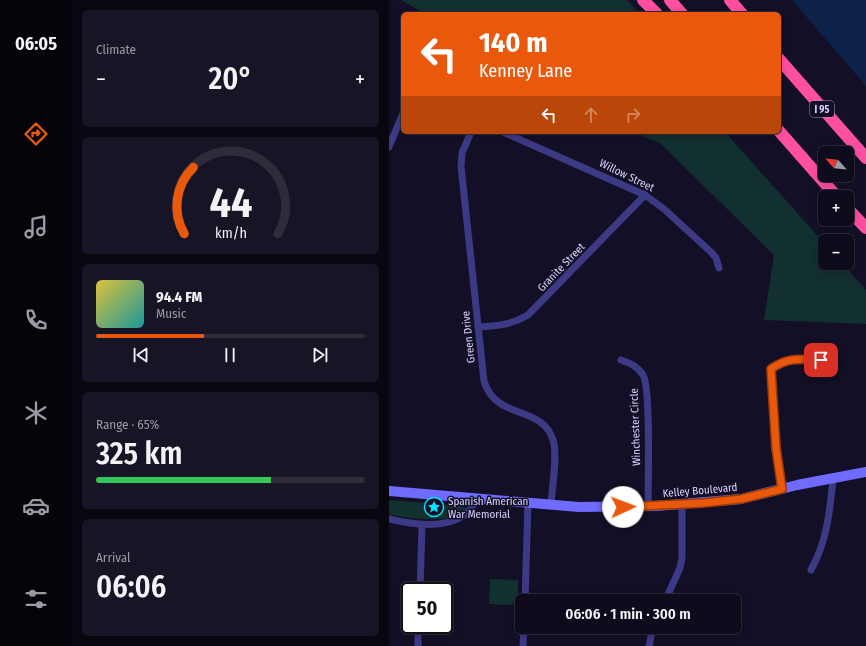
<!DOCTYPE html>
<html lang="en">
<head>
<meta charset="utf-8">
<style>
  body { margin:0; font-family:"Fira Sans Condensed",sans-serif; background:#171425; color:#f1f3f6; height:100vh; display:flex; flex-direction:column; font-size:15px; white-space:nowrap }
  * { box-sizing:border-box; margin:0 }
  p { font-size:13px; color:#9b9ba3 }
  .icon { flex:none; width:22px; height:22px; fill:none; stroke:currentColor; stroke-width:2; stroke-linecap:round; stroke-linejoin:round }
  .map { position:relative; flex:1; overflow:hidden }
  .panel { display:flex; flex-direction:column; gap:10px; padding:10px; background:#08060f; width:317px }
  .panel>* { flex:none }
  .banner { position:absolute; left:12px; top:12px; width:380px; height:122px; border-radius:6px; box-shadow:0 2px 10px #0003,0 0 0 1px #2e2b3b; background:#ea580c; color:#fff; overflow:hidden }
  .needle { width:26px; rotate:297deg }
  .fabs { position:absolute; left:429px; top:146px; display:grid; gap:8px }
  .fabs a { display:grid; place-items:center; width:36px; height:36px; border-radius:6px; background:#0e0b1c; box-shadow:0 2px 10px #0003,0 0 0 1px #2e2b3b; font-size:20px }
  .speed { position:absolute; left:12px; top:582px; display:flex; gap:8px; font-size:20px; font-weight:700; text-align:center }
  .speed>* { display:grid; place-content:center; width:52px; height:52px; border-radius:50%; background:#0e0b1c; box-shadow:0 2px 10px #0003,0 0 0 1px #2e2b3b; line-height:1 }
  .speed .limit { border:2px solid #111; border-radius:6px; background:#fff; color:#111 }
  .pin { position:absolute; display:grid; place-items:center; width:34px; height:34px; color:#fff; margin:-17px; border-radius:8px; box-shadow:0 2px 6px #0006 }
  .me { position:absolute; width:44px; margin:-22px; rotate:88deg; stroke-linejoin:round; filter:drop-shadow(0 0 3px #0008) }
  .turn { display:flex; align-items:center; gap:14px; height:84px; padding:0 12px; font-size:18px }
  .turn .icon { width:52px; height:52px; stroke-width:2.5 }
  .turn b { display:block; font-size:28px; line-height:34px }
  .lanes { display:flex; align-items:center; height:38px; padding:0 12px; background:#0003; justify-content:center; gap:20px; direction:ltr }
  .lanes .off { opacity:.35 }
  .big { font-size:30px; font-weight:600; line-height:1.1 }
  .panel .tile { flex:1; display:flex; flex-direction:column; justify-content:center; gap:6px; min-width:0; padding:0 14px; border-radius:6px; background:#171425 }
  .panel .dial { align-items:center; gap:0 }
  .dial svg { height:104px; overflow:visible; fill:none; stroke:#2e2b3b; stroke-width:7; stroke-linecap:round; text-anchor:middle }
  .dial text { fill:#f1f3f6; stroke:none }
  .song { display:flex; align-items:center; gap:12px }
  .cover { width:48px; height:48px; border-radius:6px; background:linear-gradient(135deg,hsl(50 70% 55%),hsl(180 70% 35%)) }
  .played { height:4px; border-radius:2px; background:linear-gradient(90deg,#ea580c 40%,#2e2b3b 40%) }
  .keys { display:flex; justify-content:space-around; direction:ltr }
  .heat { display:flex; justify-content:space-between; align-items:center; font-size:22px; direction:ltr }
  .charge { height:6px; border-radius:3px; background:linear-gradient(90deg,#34c759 65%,#2e2b3b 0) }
  .trip { position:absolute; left:126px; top:594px; width:226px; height:40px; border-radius:6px; background:#0e0b1c; box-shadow:0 2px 10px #0003,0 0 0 1px #2e2b3b; font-weight:600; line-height:40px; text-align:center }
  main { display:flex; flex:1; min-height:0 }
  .tab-bar { display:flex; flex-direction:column; width:72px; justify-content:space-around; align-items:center; background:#06040b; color:#9b9ba3 }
  .tab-bar .icon { width:28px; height:28px }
  .tab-bar .active { color:#ea580c }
  .tab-bar b { font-size:18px; color:#f1f3f6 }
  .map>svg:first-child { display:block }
  .green { fill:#12302f }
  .water { fill:#0c2248 }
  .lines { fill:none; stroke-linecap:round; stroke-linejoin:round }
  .minor { stroke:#3d3a85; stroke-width:7 }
  .secondary { stroke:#6f6bff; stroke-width:10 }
  .motorway { stroke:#ff4fa3; stroke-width:12 }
  .route-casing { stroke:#983908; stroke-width:10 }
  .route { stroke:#ea580c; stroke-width:7 }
  .labels { text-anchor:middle; stroke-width:3; stroke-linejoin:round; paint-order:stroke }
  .shield { fill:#130f26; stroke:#9e99be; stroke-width:1 }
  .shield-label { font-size:10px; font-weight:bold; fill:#d9d4ff }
  .street-label { font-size:11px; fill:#d9d4ff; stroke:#130f26 }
  .poi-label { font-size:11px; fill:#d9d4ff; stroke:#130f26; text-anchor:start }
</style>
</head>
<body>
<main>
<nav class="tab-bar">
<b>06:05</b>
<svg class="icon active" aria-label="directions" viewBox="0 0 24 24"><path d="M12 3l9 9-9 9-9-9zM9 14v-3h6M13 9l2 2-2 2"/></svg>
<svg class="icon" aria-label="music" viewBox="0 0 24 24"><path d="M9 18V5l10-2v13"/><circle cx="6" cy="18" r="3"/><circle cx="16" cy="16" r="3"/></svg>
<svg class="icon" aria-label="phone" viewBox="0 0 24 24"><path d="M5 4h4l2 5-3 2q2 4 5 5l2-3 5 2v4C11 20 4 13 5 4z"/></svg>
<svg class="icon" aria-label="climate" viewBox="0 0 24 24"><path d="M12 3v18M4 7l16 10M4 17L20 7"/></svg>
<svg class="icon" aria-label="car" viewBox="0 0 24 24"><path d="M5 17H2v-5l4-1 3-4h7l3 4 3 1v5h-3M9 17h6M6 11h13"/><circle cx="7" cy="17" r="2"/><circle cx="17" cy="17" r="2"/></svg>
<svg class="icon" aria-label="filters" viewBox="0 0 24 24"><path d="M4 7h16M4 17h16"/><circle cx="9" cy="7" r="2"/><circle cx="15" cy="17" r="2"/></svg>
</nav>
<section class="panel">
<div class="tile"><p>Climate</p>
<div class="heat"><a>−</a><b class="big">20°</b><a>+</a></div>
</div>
<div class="tile dial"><svg viewBox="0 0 100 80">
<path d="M14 69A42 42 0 1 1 86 69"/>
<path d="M14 69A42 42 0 0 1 21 18" stroke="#ea580c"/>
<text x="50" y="56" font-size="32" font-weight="700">44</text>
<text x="50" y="72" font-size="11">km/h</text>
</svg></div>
<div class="tile">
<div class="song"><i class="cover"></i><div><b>94.4 FM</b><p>Music</p></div></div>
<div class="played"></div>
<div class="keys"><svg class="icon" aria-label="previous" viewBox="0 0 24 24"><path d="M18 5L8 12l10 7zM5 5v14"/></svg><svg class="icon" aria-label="pause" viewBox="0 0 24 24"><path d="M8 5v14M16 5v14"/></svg><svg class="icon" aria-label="next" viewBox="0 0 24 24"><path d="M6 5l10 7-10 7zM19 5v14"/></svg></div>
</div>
<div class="tile"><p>Range · 65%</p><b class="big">325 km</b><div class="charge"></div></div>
<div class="tile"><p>Arrival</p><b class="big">06:06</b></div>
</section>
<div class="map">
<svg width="477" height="646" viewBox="0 0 477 646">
  <rect width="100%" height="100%" fill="#130f26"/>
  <g class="green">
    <path d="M12,0H238L251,14H36Z"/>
    <path d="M244,132H336L436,244V263H453L477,290V324L375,320L385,255L271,143Z"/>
    <path d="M0,500L77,506V508C68,525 16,519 0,514Z"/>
    <path d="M101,579L129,580V600L122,605L100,604Z"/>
  </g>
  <path class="water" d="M403,0H477V86Z"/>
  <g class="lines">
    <g class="minor">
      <path d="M82,132L73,153L72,166L95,381C107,421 153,404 164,440C169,454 163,488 162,504"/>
      <path d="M114,132L256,195L275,209L323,253L327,258L330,268"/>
      <path d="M0,147L14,113"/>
      <path d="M89,327C108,326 122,325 139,315L256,195"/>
      <path d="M232,360C241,363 248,366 254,375C262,387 259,486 259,507"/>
      <path d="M393,489L387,448L382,369C398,357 413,359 432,360"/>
      <path d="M0,519C28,526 75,532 88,498"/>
      <path d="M422,570C438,541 441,511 444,478"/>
      <path d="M31,591L33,525"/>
      <path d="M136,601L139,503"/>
      <path d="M276,601L291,568L293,558V505"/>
      <path d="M29,646V625"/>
      <path d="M134,646L135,627"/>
      <path d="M260,646L264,627"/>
    </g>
    <path class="secondary" d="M0,491L190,507L268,506L352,499L408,485L477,472"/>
    <g class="motorway">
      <path d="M254,0L268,14"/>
      <path d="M281,0L293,14"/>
      <path d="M341,0L353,14"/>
      <path d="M390,59L477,158"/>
      <path d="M390,131L448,197"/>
      <path d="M458,208L477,228"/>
    </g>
  </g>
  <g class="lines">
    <defs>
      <path id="route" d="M234,507L314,503L352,499L393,489L387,448L382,369C398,357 413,359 432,360"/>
    </defs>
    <use href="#route" class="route-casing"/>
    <use href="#route" class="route"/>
  </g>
  <defs>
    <symbol id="sight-ring" viewBox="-11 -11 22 22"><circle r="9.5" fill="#130f26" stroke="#00e5ff" stroke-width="1.5"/><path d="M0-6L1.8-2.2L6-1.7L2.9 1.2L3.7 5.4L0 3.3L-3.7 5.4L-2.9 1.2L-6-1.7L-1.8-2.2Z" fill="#00e5ff"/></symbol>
  </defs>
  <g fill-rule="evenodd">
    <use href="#sight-ring" x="34" y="496" width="22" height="22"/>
  </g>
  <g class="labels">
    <rect class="shield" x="421" y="101" width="24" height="16" rx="3"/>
    <g class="shield-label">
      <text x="433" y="113">I 95</text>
    </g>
    <g class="street-label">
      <text transform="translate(238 175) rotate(26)" y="4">Willow Street</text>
      <text transform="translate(172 267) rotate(-46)" y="4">Granite Street</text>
      <text transform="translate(79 337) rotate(-96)" y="4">Green Drive</text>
      <text transform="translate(246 427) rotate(-92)" y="4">Winchester Circle</text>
      <text transform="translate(311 490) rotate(-5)" y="4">Kelley Boulevard</text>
    </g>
    <g class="poi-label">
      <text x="59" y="505">Spanish American<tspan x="59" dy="13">War Memorial</tspan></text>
    </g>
  </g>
</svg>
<div class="fabs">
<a><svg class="needle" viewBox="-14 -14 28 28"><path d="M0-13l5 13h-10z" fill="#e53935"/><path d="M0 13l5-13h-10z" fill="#9b9ba3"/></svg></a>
<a>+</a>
<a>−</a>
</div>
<div class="speed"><div class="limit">50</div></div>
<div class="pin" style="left:432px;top:360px;background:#d93025"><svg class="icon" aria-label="arrive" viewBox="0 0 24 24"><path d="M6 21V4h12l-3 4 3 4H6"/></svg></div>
<svg class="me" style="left:234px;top:507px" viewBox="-20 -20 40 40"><circle r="19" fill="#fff"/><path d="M0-13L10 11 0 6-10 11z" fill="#ea580c"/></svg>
<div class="trip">06:06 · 1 min · 300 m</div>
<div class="banner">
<div class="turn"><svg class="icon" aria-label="left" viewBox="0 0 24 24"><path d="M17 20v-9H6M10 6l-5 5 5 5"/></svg><div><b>140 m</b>Kenney Lane</div></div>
<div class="lanes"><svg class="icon" aria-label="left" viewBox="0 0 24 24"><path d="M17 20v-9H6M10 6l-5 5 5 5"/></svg><svg class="icon off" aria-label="ahead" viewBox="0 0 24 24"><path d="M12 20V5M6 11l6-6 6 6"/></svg><svg class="icon off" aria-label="right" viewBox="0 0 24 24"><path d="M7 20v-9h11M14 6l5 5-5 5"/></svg></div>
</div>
</div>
</main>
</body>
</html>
